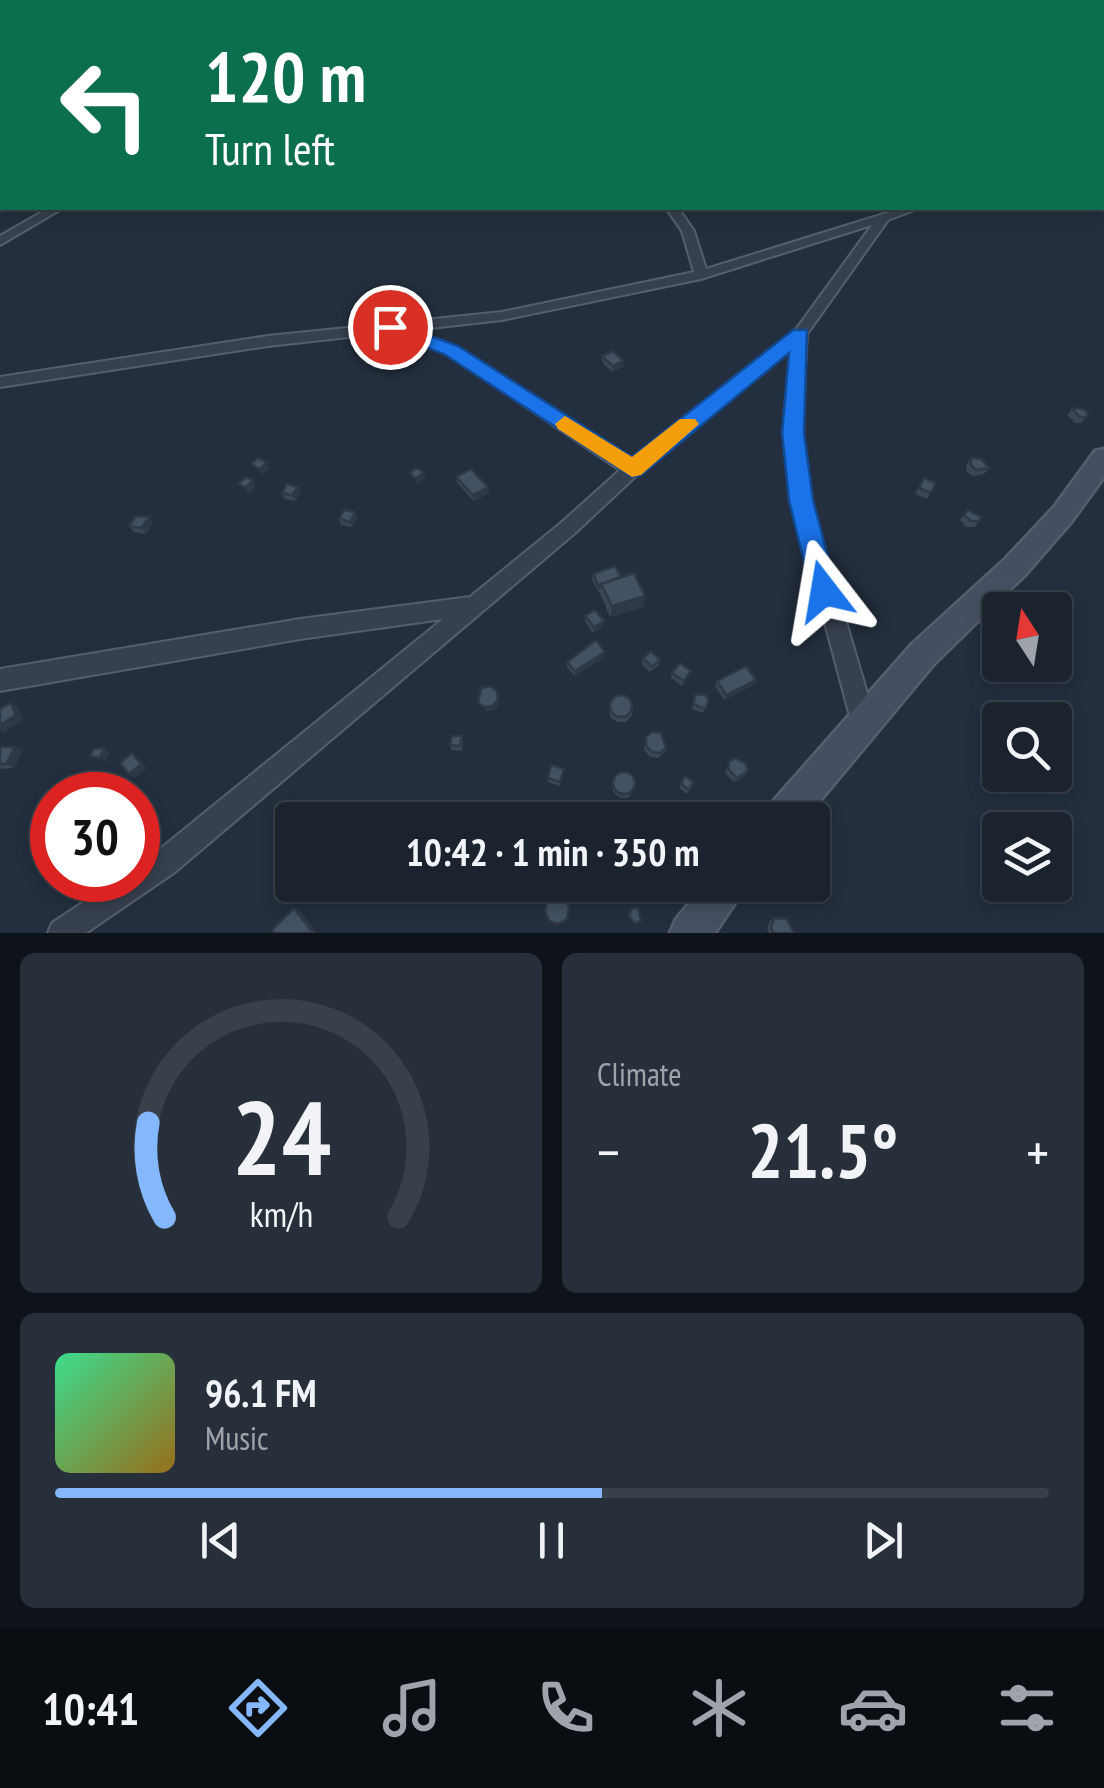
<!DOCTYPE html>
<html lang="en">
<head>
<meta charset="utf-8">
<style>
  body { margin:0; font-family:"PT Sans Narrow",sans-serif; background:#272f3a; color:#f1f3f6; height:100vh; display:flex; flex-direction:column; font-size:38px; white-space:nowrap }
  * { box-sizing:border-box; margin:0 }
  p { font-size:32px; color:#9fa4aa }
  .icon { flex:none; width:55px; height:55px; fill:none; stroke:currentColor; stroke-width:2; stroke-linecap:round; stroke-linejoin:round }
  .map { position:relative; height:933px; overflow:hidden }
  .sheet { display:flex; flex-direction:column; gap:20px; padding:20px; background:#0e1319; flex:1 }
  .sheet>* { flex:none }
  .hud { position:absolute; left:0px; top:0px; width:1105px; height:210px; box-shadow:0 5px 15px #0003,0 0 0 2px #38404a; background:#0b6e4f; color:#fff; overflow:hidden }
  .needle { width:65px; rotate:348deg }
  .fabs { position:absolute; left:982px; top:592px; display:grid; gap:20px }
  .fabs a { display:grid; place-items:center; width:90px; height:90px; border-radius:10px; background:#1a232e; box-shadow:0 5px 15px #0003,0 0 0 2px #38404a; font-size:50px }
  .speed { position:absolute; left:30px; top:772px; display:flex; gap:20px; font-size:50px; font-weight:700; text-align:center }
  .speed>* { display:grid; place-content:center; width:130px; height:130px; border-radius:50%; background:#1a232e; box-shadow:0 5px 15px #0003,0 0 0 2px #38404a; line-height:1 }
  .speed .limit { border:15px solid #d22; background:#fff; color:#111 }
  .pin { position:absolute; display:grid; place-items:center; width:85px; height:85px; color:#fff; margin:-42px; border:5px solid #fff; border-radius:50%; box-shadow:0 2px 10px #0007 }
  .me { position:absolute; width:110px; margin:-55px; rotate:346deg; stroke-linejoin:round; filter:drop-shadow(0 0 8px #0008) }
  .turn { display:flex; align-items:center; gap:35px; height:210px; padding:0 40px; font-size:45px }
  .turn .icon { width:130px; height:130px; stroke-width:2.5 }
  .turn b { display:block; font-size:70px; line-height:85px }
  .big { font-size:75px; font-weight:700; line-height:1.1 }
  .sheet .tile { flex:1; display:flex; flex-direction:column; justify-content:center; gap:15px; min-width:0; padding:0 35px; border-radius:15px; background:#272f3a }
  .sheet .dial { align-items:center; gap:0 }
  .dial svg { height:260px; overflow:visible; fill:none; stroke:#38404a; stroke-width:7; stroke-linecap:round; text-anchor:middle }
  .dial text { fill:#f1f3f6; stroke:none }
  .song { display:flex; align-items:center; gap:30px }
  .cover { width:120px; height:120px; border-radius:15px; background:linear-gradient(135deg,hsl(150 70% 55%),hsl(40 70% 35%)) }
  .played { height:10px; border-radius:5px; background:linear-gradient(90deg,#85b7fc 55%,#38404a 55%) }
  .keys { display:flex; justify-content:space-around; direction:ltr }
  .heat { display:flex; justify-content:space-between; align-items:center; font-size:55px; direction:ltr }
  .sheet .tiles { flex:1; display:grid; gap:20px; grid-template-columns:1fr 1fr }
  .tile:last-child { grid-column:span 2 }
  .trip { position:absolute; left:275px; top:802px; width:555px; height:100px; border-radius:10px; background:#1a232e; box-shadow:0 5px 15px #0003,0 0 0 2px #38404a; font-weight:700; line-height:100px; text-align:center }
  .tab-bar { display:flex; height:160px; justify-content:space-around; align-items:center; background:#0a0e12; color:#9fa4aa }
  .tab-bar .icon { width:70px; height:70px }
  .tab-bar .current { color:#85b7fc }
  .tab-bar b { font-size:45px; color:#f1f3f6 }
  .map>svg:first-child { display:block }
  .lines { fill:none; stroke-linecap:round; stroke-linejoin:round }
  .minor-casing { stroke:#555f6c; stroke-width:4 }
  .secondary-casing { stroke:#555f6c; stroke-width:5 }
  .minor { fill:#37414e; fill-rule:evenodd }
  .secondary { fill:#445061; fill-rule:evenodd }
  .wall { fill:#3a4654 }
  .shaded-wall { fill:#2f3945 }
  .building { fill:#435162; stroke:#2f3945; stroke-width:2.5 }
  .route { fill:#1a73e8; stroke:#114b97; stroke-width:2.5 }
  .slow { fill:#f59e0b }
</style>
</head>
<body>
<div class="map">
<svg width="1104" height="933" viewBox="0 0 1104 933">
  <rect width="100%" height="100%" fill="#232f3e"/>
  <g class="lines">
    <defs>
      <g id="minor">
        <path d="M2,102V108L0,109V103Z"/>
        <rect x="1102" y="130" width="2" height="6"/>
        <rect x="1102" y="180" width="2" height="6"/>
        <path d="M49,208H63L0,245V236Z"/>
        <path d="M666,208H678L694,231L706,269L903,208H920L888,220L807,334L801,433L810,500L875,720L871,728L863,731L855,728L851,720L792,500L785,433L792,348L638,474L575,533L175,872L86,933H48L52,923L117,880H138V867L443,619L300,639L0,691V669L300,619L470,597L561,523L620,470L446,353L393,332L268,346L0,387V377L268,336L502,312L694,272L682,231ZM872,225L795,331L631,460L456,347L413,330L502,320L701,279Z"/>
      </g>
      <g id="secondary">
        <path d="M1104,449V477L1072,521L1025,575L934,664L804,820H763L768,807L912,644L1005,559L1054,507L1095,451Z"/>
        <path d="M704,885H747L715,933H670L676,919Z"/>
      </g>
    </defs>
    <use href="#minor" class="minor-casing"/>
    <use href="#secondary" class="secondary-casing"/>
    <use href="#minor" class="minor"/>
    <use href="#secondary" class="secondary"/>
  </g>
  <g class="wall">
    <path d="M602,356L623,367L612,372L602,362Z"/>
    <path d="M1072,409L1086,417L1081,423H1075L1067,415Z"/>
    <path d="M971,458L989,468L984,474L972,476L966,471L967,464Z"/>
    <path d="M456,477L488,487L489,493L474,501L457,483Z"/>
    <path d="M924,478L936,483L927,499L915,494Z"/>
    <path d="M298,487L300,493L295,501L284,499L282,493Z"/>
    <path d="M968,510L979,521L975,527H966L960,520Z"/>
    <path d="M355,512L357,518L352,527L341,525L339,519Z"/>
    <path d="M149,517L153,523L146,534L134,532L129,526Z"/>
    <path d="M593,574L621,577L645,596L643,607L610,617L600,593H599L592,580Z"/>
    <path d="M585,616L604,621L603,626L593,633L585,622Z"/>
    <path d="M604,657L575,676L567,667V662Z"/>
    <path d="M643,658L660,660L659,665L650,672L642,664Z"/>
    <path d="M691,671L682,686L671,678L672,673Z"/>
    <path d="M756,680L753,685L724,700L715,686L717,681Z"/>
    <path d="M696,694L709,701L703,713L692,709Z"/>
    <path d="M609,703L633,710L632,715L626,722H617L610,717Z"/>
    <path d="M646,737L666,748L665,752L658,758L650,757L644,750Z"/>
    <path d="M463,741L462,751L451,750L450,745Z"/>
    <path d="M0,747H15L22,751L14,768L0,769Z"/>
    <path d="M729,762L748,771L745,775L734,782L725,773Z"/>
    <path d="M564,769L560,786L548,782V778Z"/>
    <path d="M685,776L694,782L687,794L679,788Z"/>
    <path d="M612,779L635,787L628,798H620L613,792Z"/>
    <path d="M774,918L794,933H769L767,929L770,921Z"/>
  </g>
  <g class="shaded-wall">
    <path d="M624,361L623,367L612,372L613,366Z"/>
    <path d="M267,463L270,469L262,475L259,469Z"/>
    <path d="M424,472L425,478L416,485L415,479Z"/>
    <path d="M253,481L256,487L248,494L245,488Z"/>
    <path d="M298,487L300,493L295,501L292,495Z"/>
    <path d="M488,487L489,493L474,501L473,495Z"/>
    <path d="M355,512L357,518L352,527L350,522Z"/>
    <path d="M149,517L153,523L146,534L141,528Z"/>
    <path d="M645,596L643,607L610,617L612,606Z"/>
    <path d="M604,621L603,626L593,633L594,627Z"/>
    <path d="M605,652L604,657L575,676V671Z"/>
    <path d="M756,680L753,685L724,700L726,695Z"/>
    <path d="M498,699L499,704L494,710L485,712L484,707Z"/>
    <path d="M11,703L18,707L23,720L3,733L0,731V725Z"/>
    <path d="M15,747L22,751L14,768L6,764Z"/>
    <path d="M104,748L110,753L106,762L100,758Z"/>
    <path d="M132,753L147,768L135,778L129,774Z"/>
    <path d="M294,908L302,913L317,933H313Z"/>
  </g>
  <g class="building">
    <path d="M613,351L624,361L613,366L602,356Z"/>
    <path d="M1081,408L1088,413L1086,417H1080L1072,409Z"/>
    <path d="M258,458L267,463L259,469L251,464Z"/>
    <path d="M971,458L981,459L989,468L976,470L971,465Z"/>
    <path d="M416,468L424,472L415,479L410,473Z"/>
    <path d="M471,469L488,487L473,495L456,477Z"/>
    <path d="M247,477L253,481L245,488L238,483Z"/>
    <path d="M924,478L936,483L931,493L919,488Z"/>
    <path d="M287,484L298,487L292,495L282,493Z"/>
    <path d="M344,510L355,512L350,522L339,519Z"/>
    <path d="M968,510L981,517L979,521H971L964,515Z"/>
    <path d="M136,516L149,517L141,528L129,526Z"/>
    <path d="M615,566L621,577L601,584L599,588L593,574Z"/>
    <path d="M634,573L645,596L612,606L601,584Z"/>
    <path d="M595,610L604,621L594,627L585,616Z"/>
    <path d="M596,640L605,652L575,671L567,662Z"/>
    <path d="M651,651L660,660L652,667L643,658Z"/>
    <path d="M680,663L691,671L684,681L672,673Z"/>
    <path d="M746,666L756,680L726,695L717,681Z"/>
    <path d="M490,686L497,691L498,699L493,706L484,707L478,703L481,688Z"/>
    <path d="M696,694L706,695L709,701L705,709L693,704Z"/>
    <circle cx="621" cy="706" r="11"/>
    <path d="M11,703L16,715L0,725V709Z"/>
    <path d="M652,732L661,733L666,748L660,753L652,752L646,746V737Z"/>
    <path d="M452,736H462L460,746L450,745Z"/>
    <path d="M15,747L6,764H0V747Z"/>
    <path d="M104,748L100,758L90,756L94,749Z"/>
    <path d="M132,753L141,764L129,774L120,763Z"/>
    <path d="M735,758L745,763L748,771L737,778L728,769L729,762Z"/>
    <path d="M551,765L564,769L560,782L548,778Z"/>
    <circle cx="624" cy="783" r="11"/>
    <path d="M685,776L694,782L689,790L681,784Z"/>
    <path d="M701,804L706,810L707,819L691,820L686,812L689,805Z"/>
    <path d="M604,810L612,811L617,820H599L597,815Z"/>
    <path d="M568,885H584L583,890L576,893L569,889Z"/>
    <path d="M556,895L565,898L569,908L567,919L558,924L549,921L545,911L547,901Z"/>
    <path d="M294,908L313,933H274L272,930Z"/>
    <path d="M632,908H638L641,921L634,923L629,915Z"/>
    <path d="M774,918L787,919L794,933H773L771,927Z"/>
  </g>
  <path class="route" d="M390,321L458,346L632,457L793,330H807L804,433L813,500L837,591L833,599L824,603L814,599L811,591L789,500L782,433L789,353L641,475L632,477L444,354L383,331V323Z"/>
  <path class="slow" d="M565,416L632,457L680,419H695L699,424L641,475L632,477L558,429L555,424Z"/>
</svg>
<div class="fabs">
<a><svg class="needle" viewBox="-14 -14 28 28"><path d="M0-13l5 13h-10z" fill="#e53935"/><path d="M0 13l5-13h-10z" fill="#9fa4aa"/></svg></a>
<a><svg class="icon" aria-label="search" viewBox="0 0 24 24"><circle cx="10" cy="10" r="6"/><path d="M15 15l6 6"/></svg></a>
<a><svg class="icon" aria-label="layers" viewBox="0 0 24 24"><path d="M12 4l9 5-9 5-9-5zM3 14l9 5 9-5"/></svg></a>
</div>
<div class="speed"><div class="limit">30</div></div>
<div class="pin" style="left:390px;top:327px;background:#d93025"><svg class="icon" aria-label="arrive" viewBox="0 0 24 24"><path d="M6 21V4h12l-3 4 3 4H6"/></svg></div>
<svg class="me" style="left:824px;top:591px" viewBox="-20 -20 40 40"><path d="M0-17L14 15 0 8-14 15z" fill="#1a73e8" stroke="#fff" stroke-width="4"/></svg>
<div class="trip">10:42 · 1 min · 350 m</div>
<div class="hud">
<div class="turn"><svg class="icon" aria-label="left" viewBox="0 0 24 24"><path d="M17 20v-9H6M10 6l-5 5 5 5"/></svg><div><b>120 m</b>Turn left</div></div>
</div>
</div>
<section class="sheet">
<div class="tiles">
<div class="tile dial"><svg viewBox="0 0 100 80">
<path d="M14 69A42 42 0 1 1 86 69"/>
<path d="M14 69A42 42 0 0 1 9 40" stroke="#85b7fc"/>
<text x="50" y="56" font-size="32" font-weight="700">24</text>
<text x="50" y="72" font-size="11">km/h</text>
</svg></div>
<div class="tile"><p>Climate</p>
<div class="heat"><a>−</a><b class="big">21.5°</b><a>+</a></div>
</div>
<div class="tile">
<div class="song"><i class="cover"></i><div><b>96.1 FM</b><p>Music</p></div></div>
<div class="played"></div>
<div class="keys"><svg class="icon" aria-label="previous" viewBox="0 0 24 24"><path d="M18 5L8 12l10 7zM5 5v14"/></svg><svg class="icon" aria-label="pause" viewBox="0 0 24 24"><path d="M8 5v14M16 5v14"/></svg><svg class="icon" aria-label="next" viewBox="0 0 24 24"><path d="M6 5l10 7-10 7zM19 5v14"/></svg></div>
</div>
</div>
</section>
<nav class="tab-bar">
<b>10:41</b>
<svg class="icon current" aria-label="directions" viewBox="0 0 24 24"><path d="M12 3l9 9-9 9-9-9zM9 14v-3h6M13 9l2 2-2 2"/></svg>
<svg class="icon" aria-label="music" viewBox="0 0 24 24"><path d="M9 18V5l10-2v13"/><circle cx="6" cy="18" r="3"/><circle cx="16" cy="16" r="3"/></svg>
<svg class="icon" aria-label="phone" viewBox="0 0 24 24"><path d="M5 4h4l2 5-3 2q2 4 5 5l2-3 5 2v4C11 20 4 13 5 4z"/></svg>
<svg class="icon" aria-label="climate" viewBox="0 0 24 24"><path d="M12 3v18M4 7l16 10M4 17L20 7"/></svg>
<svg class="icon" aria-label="car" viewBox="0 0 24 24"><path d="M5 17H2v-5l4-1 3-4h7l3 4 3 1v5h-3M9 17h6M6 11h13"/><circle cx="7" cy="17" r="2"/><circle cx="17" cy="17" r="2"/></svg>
<svg class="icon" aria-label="filters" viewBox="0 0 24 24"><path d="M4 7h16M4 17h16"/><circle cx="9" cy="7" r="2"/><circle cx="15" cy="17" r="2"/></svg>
</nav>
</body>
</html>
